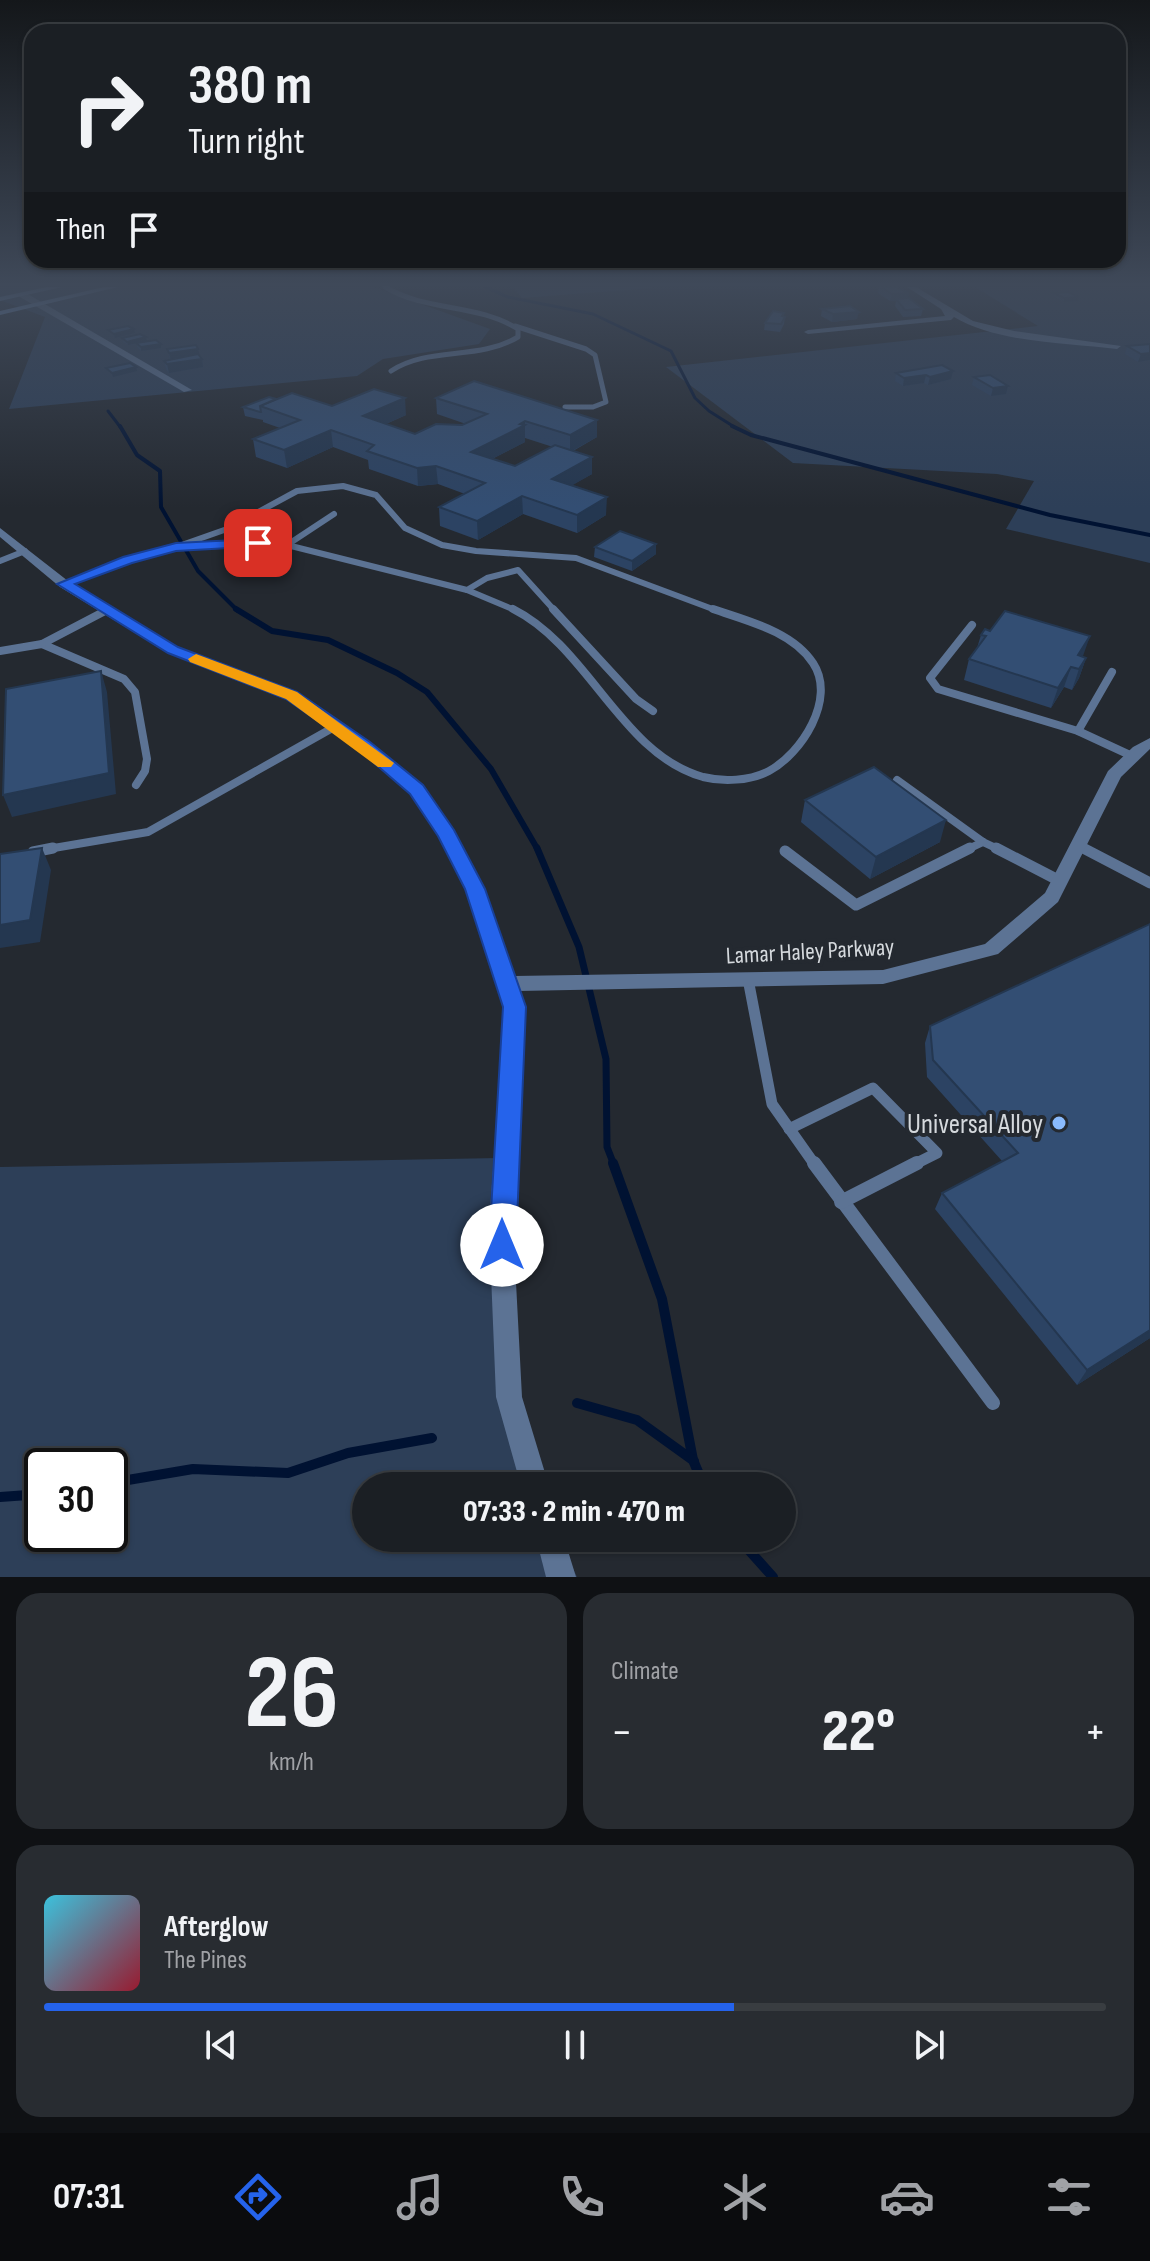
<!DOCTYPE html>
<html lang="en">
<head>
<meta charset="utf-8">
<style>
  body { margin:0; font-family:"Sofia Sans Condensed",sans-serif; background:#282c31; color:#f1f3f6; height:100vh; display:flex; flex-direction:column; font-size:30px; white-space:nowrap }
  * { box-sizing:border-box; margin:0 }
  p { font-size:26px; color:#a0a2a6 }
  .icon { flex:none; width:44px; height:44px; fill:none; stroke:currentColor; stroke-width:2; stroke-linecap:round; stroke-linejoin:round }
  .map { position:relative; height:1577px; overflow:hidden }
  .side { display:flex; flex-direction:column; gap:16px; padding:16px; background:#0f1114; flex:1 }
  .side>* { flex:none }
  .guide { position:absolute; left:24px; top:24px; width:1102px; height:244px; border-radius:24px; box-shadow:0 2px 6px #0004,0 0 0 2px #393d41; background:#1b1f24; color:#f1f3f6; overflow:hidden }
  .speed { position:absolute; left:24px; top:1448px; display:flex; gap:16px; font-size:40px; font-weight:700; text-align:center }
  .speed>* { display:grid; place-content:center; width:104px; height:104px; border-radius:50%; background:#1b1f24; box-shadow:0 2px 6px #0004,0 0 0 2px #393d41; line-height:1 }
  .speed .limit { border:4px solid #111; border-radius:12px; background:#fff; color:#111 }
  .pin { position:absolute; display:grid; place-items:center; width:68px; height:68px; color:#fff; margin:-34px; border-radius:16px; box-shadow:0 4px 12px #0006 }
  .me { position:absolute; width:88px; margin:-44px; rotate:0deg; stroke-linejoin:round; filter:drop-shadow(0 0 6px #0008) }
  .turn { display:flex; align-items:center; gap:28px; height:168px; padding:0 32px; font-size:36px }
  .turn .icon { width:104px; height:104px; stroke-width:2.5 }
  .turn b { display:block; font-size:56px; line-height:68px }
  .then { display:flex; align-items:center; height:76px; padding:0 32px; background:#0003; gap:16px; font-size:30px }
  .big { font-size:60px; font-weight:800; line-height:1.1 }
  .side .widget { flex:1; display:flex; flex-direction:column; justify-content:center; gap:12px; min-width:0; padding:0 28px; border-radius:24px; background:#282c31 }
  .side .dial { align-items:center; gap:0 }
  .dial b { font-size:104px; line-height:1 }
  .song { display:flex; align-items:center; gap:24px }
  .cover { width:96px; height:96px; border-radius:12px; background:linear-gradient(135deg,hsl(190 70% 55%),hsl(350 70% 35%)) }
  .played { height:8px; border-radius:4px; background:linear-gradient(90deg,#2563eb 65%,#393d41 65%) }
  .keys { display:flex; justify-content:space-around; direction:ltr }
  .heat { display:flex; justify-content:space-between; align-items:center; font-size:44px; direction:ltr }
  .side .tiles { flex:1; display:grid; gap:16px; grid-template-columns:1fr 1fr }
  .widget:last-child { grid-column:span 2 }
  .trip { position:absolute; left:352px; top:1472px; width:444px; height:80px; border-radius:40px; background:#1b1f24; box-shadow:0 2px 6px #0004,0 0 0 2px #393d41; font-weight:800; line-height:80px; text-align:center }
  .menu { display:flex; height:128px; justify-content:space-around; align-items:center; background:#0b0c0e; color:#a0a2a6 }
  .menu .icon { width:56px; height:56px }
  .menu .current { color:#2563eb }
  .menu b { font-size:36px; color:#f1f3f6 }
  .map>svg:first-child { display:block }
  .green { fill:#2d3f58; fill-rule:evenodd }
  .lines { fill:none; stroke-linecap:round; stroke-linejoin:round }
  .stream-far4 { stroke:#001232; stroke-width:3 }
  .stream-far3 { stroke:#001232; stroke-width:4 }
  .stream-far2 { stroke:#001232; stroke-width:6 }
  .stream-far1 { stroke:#001232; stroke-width:7 }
  .stream { stroke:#001232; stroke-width:10 }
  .service-far4 { stroke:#5c7394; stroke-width:5 }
  .service-far3 { stroke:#5c7394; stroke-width:6 }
  .service-far2 { stroke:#5c7394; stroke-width:8 }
  .service-far1 { stroke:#5c7394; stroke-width:11 }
  .service { stroke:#5c7394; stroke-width:14 }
  .minor { fill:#5c7394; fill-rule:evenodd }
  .secondary { fill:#779dd2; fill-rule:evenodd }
  .wall { fill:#2c4363; fill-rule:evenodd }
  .shaded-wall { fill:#243750 }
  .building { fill:#334e73; stroke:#243750; stroke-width:2 }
  .route { fill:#2563eb; stroke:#184099; stroke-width:2 }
  .slow { fill:#f59e0b }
  .poi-dot { fill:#8abafc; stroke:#242930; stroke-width:3 }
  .labels { text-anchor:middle; stroke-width:8; stroke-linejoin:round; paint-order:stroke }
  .street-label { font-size:24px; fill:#d5d9dd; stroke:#242930 }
  .near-poi-label { font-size:28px; fill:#d5d9dd; stroke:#242930; text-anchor:end }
</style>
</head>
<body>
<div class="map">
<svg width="1150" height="1577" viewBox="0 0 1150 1577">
  <rect width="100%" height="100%" fill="#242930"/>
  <g class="green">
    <path d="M0,287H374L490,329L479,344L383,359L357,376L9,409L45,317L0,300Z"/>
    <path d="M513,287H652V288L522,298Z"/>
    <path d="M975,287H1150V563L1006,529L1034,481L997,474L793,463L666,367L1038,326Z"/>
    <path d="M499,1158L507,1426L534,1486H366V1538H559L577,1577H0V1167ZM42,1466H110V1534H42Z"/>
  </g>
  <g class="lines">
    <g class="stream-far4">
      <path d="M485,287L508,297L593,314L671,351L695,398L709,411L736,428"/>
      <path d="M108,411L121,428"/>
    </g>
    <g class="stream-far3">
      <path d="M120,426L137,455L160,471L161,507L198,571L238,611"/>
      <path d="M732,426L751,435L1050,515L1150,535"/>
    </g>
    <path class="stream-far2" d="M236,609L272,631L328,640L397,673L427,692L491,769L538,850"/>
    <path class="stream-far1" d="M537,848L579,947L606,1059L607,1147L614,1165"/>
    <g class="stream">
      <path d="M613,1163L662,1299L693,1460L704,1486"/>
      <path d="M577,1403L637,1420L694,1461"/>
      <path d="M110,1483L193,1469L288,1473L348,1453L432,1438"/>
      <path d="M0,1497L42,1494"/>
      <path d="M738,1538L773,1577"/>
    </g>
    <g class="service-far4">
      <path d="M385,287C427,312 477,303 518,329V337C478,361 429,346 391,371"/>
      <path d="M515,326L586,349L595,355L606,402L593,407H565"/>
    </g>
    <g class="service-far3">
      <path d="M227,529L297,491L343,486L376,495L405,528L442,545L476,551L576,558L718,611"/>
      <path d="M282,544L227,529L176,547L236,543L287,545L334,514"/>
      <path d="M287,545L467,590L487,578L518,570L555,611"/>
      <path d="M0,561L25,551"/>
      <path d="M64,584L127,560L176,547"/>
      <path d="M467,590L517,611"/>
    </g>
    <g class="service-far2">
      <path d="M513,609C589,647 621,754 703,777C723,782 750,781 769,771C801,754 837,699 813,663C792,631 747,621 713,609"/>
      <path d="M553,609L636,699L653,711"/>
      <path d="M107,610L42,644L124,679L135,692L147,759L145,771L136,785"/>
      <path d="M972,625L930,678L938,689L1078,731L1132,756"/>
      <path d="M0,651L42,644"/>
      <path d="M1078,731L1112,672"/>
      <path d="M897,780L983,842L1000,850"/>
      <path d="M1078,846L1087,850"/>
      <path d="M42,850L148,832L336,726"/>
      <path d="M966,850L983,842"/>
    </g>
    <g class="service-far1">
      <path d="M996,848L1060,881"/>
      <path d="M1083,848L1150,883"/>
      <path d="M785,851L856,905L970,848"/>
      <path d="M33,852L53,848"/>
      <path d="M748,979L772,1104L815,1165"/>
      <path d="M789,1129L873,1088L937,1153L913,1165"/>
    </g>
    <g class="service">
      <path d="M814,1163L993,1403"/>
      <path d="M841,1202L917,1163"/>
    </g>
    <g class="minor">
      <path d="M907,287H916L973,321L1014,331L1121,346L1117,349C1068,343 997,343 954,317L951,320L808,334L804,332L808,330L945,316L941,309Z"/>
      <path d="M20,293H26L192,390L184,392L20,297Z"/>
      <path d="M0,528L68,581L178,647L297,693L369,742L422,786L455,834L484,889L514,976L883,970L985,944L1045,893L1108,771L1133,747L1150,738V749L1121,777L1058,902L998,954L883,984L519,991L525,1007L513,1225L522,1397L549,1486H521L496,1397L489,1225L505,1007L466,889L439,836L410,794L359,748L287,699L168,653L60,587L0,537Z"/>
      <path d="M536,1538H564L576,1577H546Z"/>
    </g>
    <g class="secondary">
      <path d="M47,287H62L0,301V297Z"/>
      <path d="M104,287H118L0,315V311Z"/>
    </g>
  </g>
  <g class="wall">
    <path d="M879,287H896L909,293L908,298L923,309L921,316L903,317L895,306L896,301H890L878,293Z"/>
    <path d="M1054,293L1079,297L1078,301L1064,302L1053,296Z"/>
    <path d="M822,309L857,319L832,322L821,316Z"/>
    <path d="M785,317L784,324L780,332L764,330L765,323Z"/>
    <path d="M146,337L147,341L161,348L141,351L137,347V344L128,345L123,342L122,338Z"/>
    <path d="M1150,344V360L1138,362L1125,354L1127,346Z"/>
    <path d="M167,349L200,357L202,359L203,367L169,373L166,369L164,361L170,359Z"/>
    <path d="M942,365L951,379L928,385L924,383L903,386L895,381L896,373Z"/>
    <path d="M974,377L1008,386L1006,394L991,396L972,385Z"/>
    <path d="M436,398L597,420V437L573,451L592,474L572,485L606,515L577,533L523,514L478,540L440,526L439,507L465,494L438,484L418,486L369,469L368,460L333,447L287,468L256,457L253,439L280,428L263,422V420L245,416L243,407L276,399L406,415L386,424L415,434L462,425L466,424L437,414ZM525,438L553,447L515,466L492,459L525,442Z"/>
    <path d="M595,547L656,554L632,571L594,557Z"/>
    <path d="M981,635L1083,657L1086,658L1079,678L1072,690L1064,687L1051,708L964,680L969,659L977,648Z"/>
    <path d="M805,800L940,842L870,879L801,822Z"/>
    <path d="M1150,924V1338L1077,1385L935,1209L942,1193L1002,1161L927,1077L925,1043L930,1026Z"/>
  </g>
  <g class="shaded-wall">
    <path d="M909,293L907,300L896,299V301H890L892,294Z"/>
    <path d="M1079,297L1078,301L1064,302V298Z"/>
    <path d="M859,312L857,319L832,322L833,314Z"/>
    <path d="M134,329L135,333L115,338L114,334Z"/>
    <path d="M146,337L147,341L128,345L127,342Z"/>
    <path d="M161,344V348L141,351V347Z"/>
    <path d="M198,349L200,357L171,361L169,353Z"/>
    <path d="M1150,353V360L1138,362L1141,354Z"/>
    <path d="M202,359L203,367L169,373L167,364Z"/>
    <path d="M136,367L137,371L113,377L112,373Z"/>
    <path d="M953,371L951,379L928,385L930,377Z"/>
    <path d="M926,375L924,383L903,386L904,378Z"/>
    <path d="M1008,386L1006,394L991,396L993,388Z"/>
    <path d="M405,398L406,415L365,433L363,416Z"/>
    <path d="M597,420V437L570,452V435Z"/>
    <path d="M525,421V442L472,469L471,452Z"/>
    <path d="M331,430L333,447L287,468L284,450Z"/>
    <path d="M592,457V474L552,497V479Z"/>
    <path d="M436,466L438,484L418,486L417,468Z"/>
    <path d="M522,496L523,514L478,540L477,521Z"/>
    <path d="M607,497L606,515L577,533V515Z"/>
    <path d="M656,544V554L632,571V561Z"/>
    <path d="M1090,636L1083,656L1078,655Z"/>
    <path d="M1086,658L1079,678L1072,690L1079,669Z"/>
    <path d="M1071,667L1064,687L1051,708L1058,688Z"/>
    <path d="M101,671L107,692L116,794L12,817L3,795Z"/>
    <path d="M946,820L940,842L870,879L876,857Z"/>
    <path d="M42,848L51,870L40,942L0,948V925Z"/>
    <path d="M1150,1330V1338L1077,1385L1087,1370Z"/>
  </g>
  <g class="building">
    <path d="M881,287H896L909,293L892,294Z"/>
    <path d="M1068,292L1079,297L1064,298L1054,293Z"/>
    <path d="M909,298L923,309L905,310L896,299Z"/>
    <path d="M850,306L859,312L833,314L822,309Z"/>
    <path d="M773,311L784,313L782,316L785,317L781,324L765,323Z"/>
    <path d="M128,326L134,329L114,334L108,330Z"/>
    <path d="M140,334L146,337L127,342L122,338Z"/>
    <path d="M156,340L161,344L141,347L136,343Z"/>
    <path d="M1150,344V353L1141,354L1127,346Z"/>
    <path d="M196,345L198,349L169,353L167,349Z"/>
    <path d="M198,354L202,359L167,364L164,361Z"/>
    <path d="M130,363L136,367L112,373L106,368Z"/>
    <path d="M942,365L953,371L930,377L926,375L904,378L896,373Z"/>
    <path d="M990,375L1008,386L993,388L974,377Z"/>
    <path d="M474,381L597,420L570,435L525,421L520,424L525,425L471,452L515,466L555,445L592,457L552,479L607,497L577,515L522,496L477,521L439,507L485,483L436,466L417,468L367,451L374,445L331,430L284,450L253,439L300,420L260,406L292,393L332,406L374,389L405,398L363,416L415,434L436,424L462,425L487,414L436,398Z"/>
    <path d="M269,397L276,399L260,406L261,412H260L243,407Z"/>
    <path d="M620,531L656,544L632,561L595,547Z"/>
    <path d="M1005,611L1090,636L1078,655L1086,658L1079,669L1071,667L1058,688L969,659L986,636L981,635L985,629L990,631Z"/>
    <path d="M101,671L109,773L3,795L6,689Z"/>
    <path d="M874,767L946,820L876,857L805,800Z"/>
    <path d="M42,848L30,920L0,925V854Z"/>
    <path d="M1150,924V1330L1087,1370L942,1193L1018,1153L933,1060L930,1026Z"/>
  </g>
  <linearGradient id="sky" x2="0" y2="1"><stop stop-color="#14171a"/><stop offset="0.56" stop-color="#3f4959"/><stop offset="1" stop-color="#3f4959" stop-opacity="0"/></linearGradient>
  <rect width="1150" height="508" fill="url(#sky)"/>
  <path class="route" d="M258,539L263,541V546L176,551L132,563L75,584L178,647L297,692L370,742L423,785L454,830L485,889L526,1007L516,1245L512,1254L502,1258L493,1254L489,1245L503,1007L465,889L438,836L410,794L358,749L286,699L168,653L57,584L123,557L176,543Z"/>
  <path class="slow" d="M196,654L297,692L394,763L391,767H378L286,699L190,662L188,659Z"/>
  <circle class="poi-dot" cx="1059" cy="1123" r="8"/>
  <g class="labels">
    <g class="street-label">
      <text transform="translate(810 951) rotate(-3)" y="8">Lamar Haley Parkway</text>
    </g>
    <g class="near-poi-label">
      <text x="1043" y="1133">Universal Alloy</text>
    </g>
  </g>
</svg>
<div class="speed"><div class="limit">30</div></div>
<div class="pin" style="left:258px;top:543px;background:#d93025"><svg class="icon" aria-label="arrive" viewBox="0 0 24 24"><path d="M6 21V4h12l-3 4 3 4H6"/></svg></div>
<svg class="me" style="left:502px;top:1245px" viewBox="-20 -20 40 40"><circle r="19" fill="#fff"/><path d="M0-13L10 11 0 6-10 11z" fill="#2563eb"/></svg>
<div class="trip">07:33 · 2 min · 470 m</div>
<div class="guide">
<div class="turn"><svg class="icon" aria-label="right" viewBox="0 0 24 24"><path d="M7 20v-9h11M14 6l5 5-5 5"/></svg><div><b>380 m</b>Turn right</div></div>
<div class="then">Then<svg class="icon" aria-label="arrive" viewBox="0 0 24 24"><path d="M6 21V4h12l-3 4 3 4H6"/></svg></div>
</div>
</div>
<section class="side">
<div class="tiles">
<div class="widget dial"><b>26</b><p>km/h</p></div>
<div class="widget"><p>Climate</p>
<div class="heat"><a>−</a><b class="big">22°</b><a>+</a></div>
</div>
<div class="widget">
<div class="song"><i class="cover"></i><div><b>Afterglow</b><p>The Pines</p></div></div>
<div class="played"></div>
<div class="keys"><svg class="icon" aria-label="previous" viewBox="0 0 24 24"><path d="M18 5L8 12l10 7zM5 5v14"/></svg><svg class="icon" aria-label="pause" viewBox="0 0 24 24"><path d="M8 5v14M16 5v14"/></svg><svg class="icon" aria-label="next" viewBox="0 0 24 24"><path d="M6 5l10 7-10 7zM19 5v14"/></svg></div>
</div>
</div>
</section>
<nav class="menu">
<b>07:31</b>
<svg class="icon current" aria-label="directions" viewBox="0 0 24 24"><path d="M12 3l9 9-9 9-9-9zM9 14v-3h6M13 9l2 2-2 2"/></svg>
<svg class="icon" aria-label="music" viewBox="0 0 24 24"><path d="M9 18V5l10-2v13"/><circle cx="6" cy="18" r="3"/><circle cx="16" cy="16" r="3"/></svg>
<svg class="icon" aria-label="phone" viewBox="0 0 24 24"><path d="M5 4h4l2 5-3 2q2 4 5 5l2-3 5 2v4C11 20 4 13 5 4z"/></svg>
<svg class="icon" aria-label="climate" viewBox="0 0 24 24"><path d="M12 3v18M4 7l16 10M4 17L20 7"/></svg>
<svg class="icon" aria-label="car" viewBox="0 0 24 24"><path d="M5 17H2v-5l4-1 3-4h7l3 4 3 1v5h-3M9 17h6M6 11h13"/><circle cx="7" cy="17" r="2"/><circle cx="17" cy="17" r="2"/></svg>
<svg class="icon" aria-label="filters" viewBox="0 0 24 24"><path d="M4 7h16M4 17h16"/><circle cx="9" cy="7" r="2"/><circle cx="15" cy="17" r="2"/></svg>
</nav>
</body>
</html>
